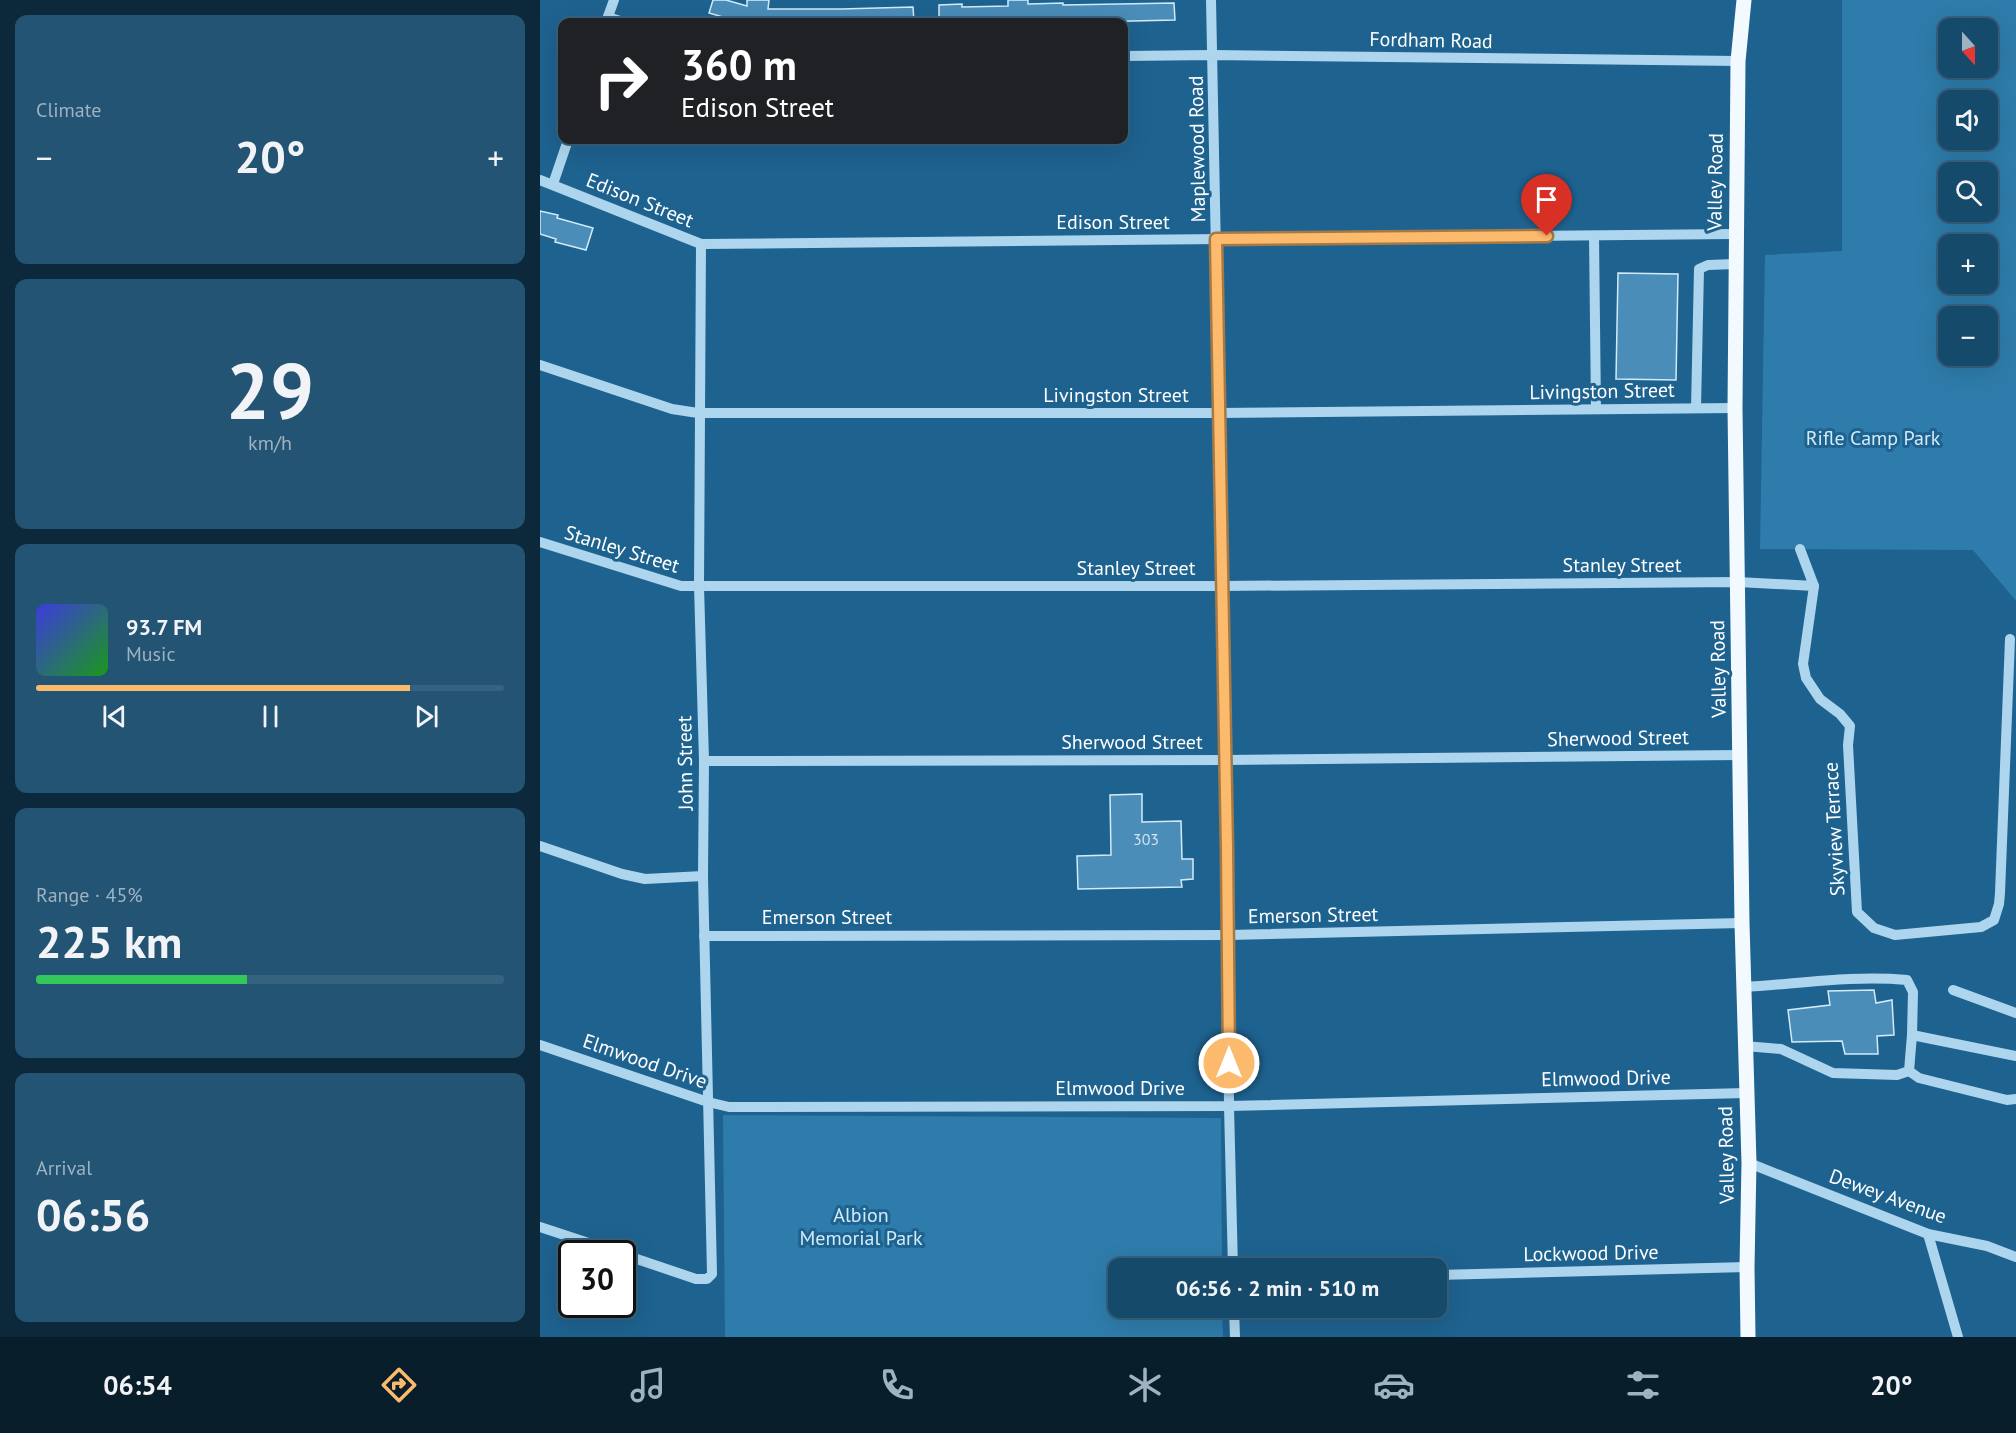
<!DOCTYPE html>
<html lang="en">
<head>
<meta charset="utf-8">
<style>
  body { margin:0; font-family:"PT Sans",sans-serif; background:#235473; color:#f1f3f6; height:100vh; display:flex; flex-direction:column; font-size:22px; white-space:nowrap }
  * { box-sizing:border-box; margin:0 }
  p { font-size:20px; color:#9eb3c1 }
  .icon { flex:none; width:33px; height:33px; fill:none; stroke:currentColor; stroke-width:2; stroke-linecap:round; stroke-linejoin:round }
  .map { position:relative; flex:1; overflow:hidden }
  .panel { display:flex; flex-direction:column; gap:15px; padding:15px; background:#0c293b; width:540px }
  .panel>* { flex:none }
  .banner { position:absolute; left:18px; top:18px; width:570px; height:126px; border-radius:12px; box-shadow:0 6px 24px #0002,0 0 0 2px #35627e; background:#202124; color:#fff; overflow:hidden }
  .needle { width:39px; rotate:159deg }
  .buttons { position:absolute; left:1398px; top:18px; display:grid; gap:12px }
  .buttons a { display:grid; place-items:center; width:60px; height:60px; border-radius:12px; background:#164a6b; box-shadow:0 6px 24px #0002,0 0 0 2px #35627e; font-size:30px }
  .speed { position:absolute; left:18px; top:1240px; display:flex; gap:12px; font-size:30px; font-weight:700; text-align:center }
  .speed>* { display:grid; place-content:center; width:78px; height:78px; border-radius:50%; background:#164a6b; box-shadow:0 6px 24px #0002,0 0 0 2px #35627e; line-height:1 }
  .speed .limit { border:3px solid #111; border-radius:9px; background:#fff; color:#111 }
  .pin { position:absolute; display:grid; place-items:center; width:51px; height:51px; color:#fff; margin:-62px -26px; border-radius:50% 50% 50% 0; rotate:-45deg; box-shadow:0 0 6px #0007 }
  .pin .icon { rotate:45deg }
  .me { position:absolute; width:66px; margin:-33px; rotate:0deg; stroke-linejoin:round; filter:drop-shadow(0 0 4px #0008) }
  .turn { display:flex; align-items:center; gap:21px; height:126px; padding:0 24px; font-size:27px }
  .turn .icon { width:78px; height:78px; stroke-width:2.5 }
  .turn b { display:block; font-size:42px; line-height:51px }
  .big { font-size:45px; font-weight:700; line-height:1.1 }
  .panel .card { flex:1; display:flex; flex-direction:column; justify-content:center; gap:9px; min-width:0; padding:0 21px; border-radius:12px; background:#235473 }
  .panel .dial { align-items:center; gap:0 }
  .dial b { font-size:78px; line-height:1 }
  .song { display:flex; align-items:center; gap:18px }
  .cover { width:72px; height:72px; border-radius:9px; background:linear-gradient(135deg,hsl(240 70% 55%),hsl(120 70% 35%)) }
  .played { height:6px; border-radius:3px; background:linear-gradient(90deg,#fcba6c 80%,#35627e 80%) }
  .keys { display:flex; justify-content:space-around; direction:ltr }
  .heat { display:flex; justify-content:space-between; align-items:center; font-size:33px; direction:ltr }
  .charge { height:9px; border-radius:4px; background:linear-gradient(90deg,#34c759 45%,#35627e 0) }
  .trip { position:absolute; left:568px; top:1258px; width:339px; height:60px; border-radius:12px; background:#164a6b; box-shadow:0 6px 24px #0002,0 0 0 2px #35627e; font-weight:700; line-height:60px; text-align:center }
  .tab-bar { display:flex; height:96px; justify-content:space-around; align-items:center; background:#091e2b; color:#9eb3c1 }
  .tab-bar .icon { width:42px; height:42px }
  .tab-bar .current { color:#fcba6c }
  .tab-bar b { font-size:27px; color:#f1f3f6 }
  main { display:flex; flex:1; min-height:0 }
  .map>svg:first-child { display:block }
  .green { fill:#2e7cab; fill-rule:evenodd }
  .building { fill:#4a8db8; stroke:#d2ebf9; stroke-width:1.5 }
  .lines { fill:none; stroke-linecap:round; stroke-linejoin:round }
  .minor { stroke:#add5ed; stroke-width:10 }
  .major { stroke:#f3faff; stroke-width:15 }
  .route-casing { stroke:#a47946; stroke-width:15 }
  .route { stroke:#fcba6c; stroke-width:10 }
  .labels { text-anchor:middle; stroke-width:6; stroke-linejoin:round; paint-order:stroke }
  .number-label { font-size:16px; fill:#d2e2ed }
  .street-label { font-size:20px; fill:#fff; stroke:#1e628f }
  .park-label { font-size:20px; fill:#d2ebf9; stroke:#1e628f }
</style>
</head>
<body>
<main>
<section class="panel">
<div class="card"><p>Climate</p>
<div class="heat"><a>−</a><b class="big">20°</b><a>+</a></div>
</div>
<div class="card dial"><b>29</b><p>km/h</p></div>
<div class="card">
<div class="song"><i class="cover"></i><div><b>93.7 FM</b><p>Music</p></div></div>
<div class="played"></div>
<div class="keys"><svg class="icon" aria-label="previous" viewBox="0 0 24 24"><path d="M18 5L8 12l10 7zM5 5v14"/></svg><svg class="icon" aria-label="pause" viewBox="0 0 24 24"><path d="M8 5v14M16 5v14"/></svg><svg class="icon" aria-label="next" viewBox="0 0 24 24"><path d="M6 5l10 7-10 7zM19 5v14"/></svg></div>
</div>
<div class="card"><p>Range · 45%</p><b class="big">225 km</b><div class="charge"></div></div>
<div class="card"><p>Arrival</p><b class="big">06:56</b></div>
</section>
<div class="map">
<svg width="1476" height="1337" viewBox="0 0 1476 1337">
  <rect width="100%" height="100%" fill="#1e628f"/>
  <g class="green">
    <path d="M1302,0H1476V601L1433,550L1220,549L1225,255L1302,251ZM1408,28H1448V68H1408ZM1408,100H1448V140H1408ZM1408,172H1448V212H1408ZM1408,244H1448V284H1408ZM1408,316H1448V356H1408Z"/>
    <path d="M183,1115L681,1118L682,1269H579V1308H682L683,1337H185Z"/>
  </g>
  <g class="building">
    <path d="M173,0H186L207,6V0H229L228,9H301L373,7L374,22H200L169,13Z"/>
    <path d="M468,0H488V4L523,3V5L634,3L635,20L550,22H399V5L422,4V7L468,6Z"/>
    <path d="M0,211L18,215L17,218L53,228L46,250L15,242L16,239L0,234Z"/>
    <path d="M1078,273L1138,274L1136,380L1076,379Z"/>
    <path d="M602,794V822L641,821L642,859H653V879L641,880L642,887L538,889L537,856L571,855L570,795Z"/>
    <path d="M1334,990L1336,1003L1352,1000L1354,1035L1337,1036L1338,1054H1305L1302,1041L1252,1042L1248,1010L1290,1005L1288,991Z"/>
  </g>
  <g class="lines">
    <g class="minor">
      <path d="M671,0L686,760L689,1106L693,1269"/>
      <path d="M68,17L83,22"/>
      <path d="M66,22L74,0"/>
      <path d="M584,56L673,55L1198,61"/>
      <path d="M0,180L161,244L1195,234"/>
      <path d="M13,184L28,140"/>
      <path d="M1054,236L1056,409"/>
      <path d="M0,365L132,409L158,413H678L1195,408"/>
      <path d="M1156,408L1159,269L1168,265L1195,264"/>
      <path d="M0,542L141,586H682L1198,582L1274,586L1260,549"/>
      <path d="M1274,586L1263,664L1266,678L1280,699L1300,714L1310,726L1308,745L1317,912L1334,928L1355,935L1441,927L1454,920L1459,904L1460,893L1470,639"/>
      <path d="M164,761L686,760L1200,755"/>
      <path d="M0,846L82,874L105,879L163,876"/>
      <path d="M164,936L689,935L1202,923"/>
      <path d="M1204,987C1258,984 1312,975 1367,980L1373,992L1372,1035L1369,1071L1357,1075L1293,1073L1241,1049L1205,1046"/>
      <path d="M1413,990L1476,1013"/>
      <path d="M1372,1035L1476,1056"/>
      <path d="M0,1045L168,1102L189,1107L689,1106L1206,1093"/>
      <path d="M1369,1071L1379,1078L1467,1100L1476,1099"/>
      <path d="M1209,1163L1388,1234L1447,1246L1476,1257"/>
      <path d="M0,1227L82,1254"/>
      <path d="M1388,1234L1418,1337"/>
      <path d="M82,1254L156,1279H167L172,1274L163,876L164,761L159,586L161,244"/>
      <path d="M897,1275L1207,1267"/>
      <path d="M694,1308L695,1337"/>
    </g>
    <path class="major" d="M1204,0L1198,61L1195,408L1202,923L1209,1163L1207,1267L1208,1337"/>
  </g>
  <g class="lines">
    <defs>
      <path id="route" d="M689,1063L687,848L676,239L1007,236"/>
    </defs>
    <use href="#route" class="route-casing"/>
    <use href="#route" class="route"/>
  </g>
  <g class="labels">
    <g class="number-label">
      <text x="606" y="845">303</text>
    </g>
    <g class="street-label">
      <text transform="translate(891 40) rotate(1)" y="7">Fordham Road</text>
      <text transform="translate(657 149) rotate(-91)" y="7">Maplewood Road</text>
      <text transform="translate(1175 182) rotate(-89)" y="7">Valley Road</text>
      <text transform="translate(100 200) rotate(22)" y="7">Edison Street</text>
      <text x="573" y="229">Edison Street</text>
      <text transform="translate(1062 391) rotate(-1)" y="7">Livingston Street</text>
      <text x="576" y="402">Livingston Street</text>
      <text transform="translate(82 549) rotate(17)" y="7">Stanley Street</text>
      <text x="1082" y="572">Stanley Street</text>
      <text x="596" y="575">Stanley Street</text>
      <text transform="translate(1178 669) rotate(-91)" y="7">Valley Road</text>
      <text transform="translate(1078 738) rotate(-1)" y="7">Sherwood Street</text>
      <text x="592" y="749">Sherwood Street</text>
      <text transform="translate(145 763) rotate(-91)" y="7">John Street</text>
      <text transform="translate(1294 829) rotate(-93)" y="7">Skyview Terrace</text>
      <text transform="translate(773 915) rotate(-1)" y="7">Emerson Street</text>
      <text x="287" y="924">Emerson Street</text>
      <text transform="translate(105 1061) rotate(19)" y="7">Elmwood Drive</text>
      <text transform="translate(1066 1078) rotate(-1)" y="7">Elmwood Drive</text>
      <text x="580" y="1095">Elmwood Drive</text>
      <text transform="translate(1186 1155) rotate(-91)" y="7">Valley Road</text>
      <text transform="translate(1348 1196) rotate(20)" y="7">Dewey Avenue</text>
      <text transform="translate(1051 1253) rotate(-1)" y="7">Lockwood Drive</text>
    </g>
    <g class="park-label">
      <text x="1333" y="445">Rifle Camp Park</text>
      <text x="321" y="1222">Albion<tspan x="321" dy="23">Memorial Park</tspan></text>
    </g>
  </g>
</svg>
<div class="buttons">
<a><svg class="needle" viewBox="-14 -14 28 28"><path d="M0-13l5 13h-10z" fill="#e53935"/><path d="M0 13l5-13h-10z" fill="#9eb3c1"/></svg></a>
<a><svg class="icon" aria-label="sound" viewBox="0 0 24 24"><path d="M4 9h4l5-4v14l-5-4H4zM17 9q2 3 0 6"/></svg></a>
<a><svg class="icon" aria-label="search" viewBox="0 0 24 24"><circle cx="10" cy="10" r="6"/><path d="M15 15l6 6"/></svg></a>
<a>+</a>
<a>−</a>
</div>
<div class="speed"><div class="limit">30</div></div>
<div class="pin" style="left:1007px;top:236px;background:#d93025"><svg class="icon" aria-label="arrive" viewBox="0 0 24 24"><path d="M6 21V4h12l-3 4 3 4H6"/></svg></div>
<svg class="me" style="left:689px;top:1063px" viewBox="-20 -20 40 40"><circle r="17" fill="#fcba6c" stroke="#fff" stroke-width="3"/><path d="M0-11L8 9 0 5-8 9z" fill="#fff"/></svg>
<div class="trip">06:56 · 2 min · 510 m</div>
<div class="banner">
<div class="turn"><svg class="icon" aria-label="right" viewBox="0 0 24 24"><path d="M7 20v-9h11M14 6l5 5-5 5"/></svg><div><b>360 m</b>Edison Street</div></div>
</div>
</div>
</main>
<nav class="tab-bar">
<b>06:54</b>
<svg class="icon current" aria-label="directions" viewBox="0 0 24 24"><path d="M12 3l9 9-9 9-9-9zM9 14v-3h6M13 9l2 2-2 2"/></svg>
<svg class="icon" aria-label="music" viewBox="0 0 24 24"><path d="M9 18V5l10-2v13"/><circle cx="6" cy="18" r="3"/><circle cx="16" cy="16" r="3"/></svg>
<svg class="icon" aria-label="phone" viewBox="0 0 24 24"><path d="M5 4h4l2 5-3 2q2 4 5 5l2-3 5 2v4C11 20 4 13 5 4z"/></svg>
<svg class="icon" aria-label="climate" viewBox="0 0 24 24"><path d="M12 3v18M4 7l16 10M4 17L20 7"/></svg>
<svg class="icon" aria-label="car" viewBox="0 0 24 24"><path d="M5 17H2v-5l4-1 3-4h7l3 4 3 1v5h-3M9 17h6M6 11h13"/><circle cx="7" cy="17" r="2"/><circle cx="17" cy="17" r="2"/></svg>
<svg class="icon" aria-label="filters" viewBox="0 0 24 24"><path d="M4 7h16M4 17h16"/><circle cx="9" cy="7" r="2"/><circle cx="15" cy="17" r="2"/></svg>
<b>20°</b>
</nav>
</body>
</html>
